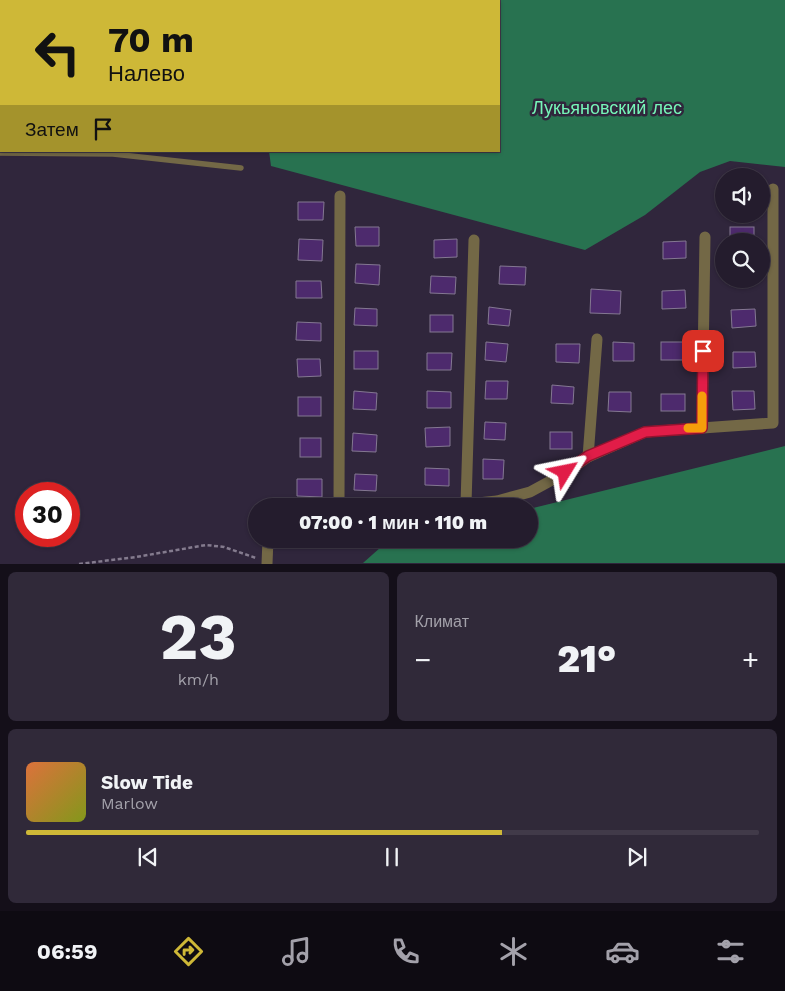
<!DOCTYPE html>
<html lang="ru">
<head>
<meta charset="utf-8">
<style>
  body { margin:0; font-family:"Work Sans",sans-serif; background:#302939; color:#f1f3f6; height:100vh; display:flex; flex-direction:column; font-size:19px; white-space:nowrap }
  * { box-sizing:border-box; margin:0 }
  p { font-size:16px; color:#a3a1aa }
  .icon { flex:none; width:28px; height:28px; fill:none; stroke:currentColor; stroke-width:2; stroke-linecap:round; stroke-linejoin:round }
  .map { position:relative; height:564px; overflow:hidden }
  .details { display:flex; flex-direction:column; gap:8px; padding:8px; background:#140f19; flex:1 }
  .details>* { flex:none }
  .banner { position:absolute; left:0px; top:0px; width:500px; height:152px; box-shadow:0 1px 4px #0004,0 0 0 1px #413a49; background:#ceb837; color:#111; overflow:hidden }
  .buttons { position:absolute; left:715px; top:168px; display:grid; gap:10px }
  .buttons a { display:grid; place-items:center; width:55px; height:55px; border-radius:50%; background:#241c2d; box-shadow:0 1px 4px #0004,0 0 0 1px #413a49; font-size:25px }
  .speed { position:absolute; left:15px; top:482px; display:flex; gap:10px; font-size:25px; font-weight:700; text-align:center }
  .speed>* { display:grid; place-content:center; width:65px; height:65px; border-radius:50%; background:#241c2d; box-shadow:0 1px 4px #0004,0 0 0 1px #413a49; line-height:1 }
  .speed .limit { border:8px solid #d22; background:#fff; color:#111 }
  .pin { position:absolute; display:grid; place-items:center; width:42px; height:42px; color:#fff; margin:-21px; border-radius:10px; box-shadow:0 2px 8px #0006 }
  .me { position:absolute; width:55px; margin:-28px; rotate:55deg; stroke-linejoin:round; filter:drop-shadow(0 0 4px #0008) }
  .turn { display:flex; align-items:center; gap:18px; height:105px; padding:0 25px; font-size:22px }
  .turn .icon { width:65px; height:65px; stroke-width:2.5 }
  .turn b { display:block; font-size:35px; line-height:42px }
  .then { display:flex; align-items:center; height:48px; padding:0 25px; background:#0003; gap:10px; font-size:19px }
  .big { font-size:38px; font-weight:800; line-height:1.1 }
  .details .card { flex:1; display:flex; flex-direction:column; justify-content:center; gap:8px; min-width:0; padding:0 18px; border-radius:8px; background:#302939 }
  .details .dial { align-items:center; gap:0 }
  .dial b { font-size:65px; line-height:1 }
  .song { display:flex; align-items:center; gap:15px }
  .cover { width:60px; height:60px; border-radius:8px; background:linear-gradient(135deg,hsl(20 70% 55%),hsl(70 70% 35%)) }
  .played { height:5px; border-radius:2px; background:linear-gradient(90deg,#ceb837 65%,#413a49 65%) }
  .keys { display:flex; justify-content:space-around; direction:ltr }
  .heat { display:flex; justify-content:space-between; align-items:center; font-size:28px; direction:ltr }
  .details .tiles { flex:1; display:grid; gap:8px; grid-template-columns:1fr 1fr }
  .card:last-child { grid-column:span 2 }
  .trip { position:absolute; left:248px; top:498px; width:290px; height:50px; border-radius:25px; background:#241c2d; box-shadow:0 1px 4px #0004,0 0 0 1px #413a49; font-weight:800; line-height:50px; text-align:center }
  .menu { display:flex; height:80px; justify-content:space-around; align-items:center; background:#0e0b12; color:#a3a1aa }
  .menu .icon { width:35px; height:35px }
  .menu .active { color:#ceb837 }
  .menu b { font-size:22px; color:#f1f3f6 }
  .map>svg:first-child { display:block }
  .forest { fill:#287250 }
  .building { fill:#4d2a6d; stroke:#847892 }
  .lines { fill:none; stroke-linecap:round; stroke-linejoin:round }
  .path { stroke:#847b8e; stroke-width:2.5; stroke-dasharray:4 2.5; stroke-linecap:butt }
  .lane { stroke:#736846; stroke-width:5.5 }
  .street { stroke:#736846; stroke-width:11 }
  .route-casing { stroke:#92132f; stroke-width:12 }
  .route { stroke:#e11d48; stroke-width:9 }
  .slow { stroke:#f59e0b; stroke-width:9 }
  .labels { text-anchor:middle; stroke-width:5; stroke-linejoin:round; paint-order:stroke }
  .park-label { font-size:18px; fill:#76f6b8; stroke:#30263c }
</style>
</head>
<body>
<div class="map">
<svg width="785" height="564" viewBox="0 0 785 564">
  <rect width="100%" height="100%" fill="#30263c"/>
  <g class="forest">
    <path d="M241,0H785V167L730,161L700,172L645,215L585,250L271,166L269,151H499V1Z"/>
    <path d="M785,446V563H363L390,539H529V509Z"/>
  </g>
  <g class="building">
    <path d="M298,202H324L323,220H298Z"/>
    <path d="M355,227H379V246H356Z"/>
    <rect x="730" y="227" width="24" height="14"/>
    <path d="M299,239L323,240L322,261L298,260Z"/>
    <path d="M457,239V257L434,258V240Z"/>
    <path d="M686,241V258L663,259V242Z"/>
    <path d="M356,264L380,265L379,285L355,283Z"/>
    <path d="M500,266L526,267L525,285L499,284Z"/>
    <path d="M431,276L456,277L455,294L430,293Z"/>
    <rect x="730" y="279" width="24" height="6"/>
    <path d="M296,281H321L322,298H296Z"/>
    <path d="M591,289L621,291L620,314L590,313Z"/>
    <path d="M685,290L686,308L662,309V291Z"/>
    <path d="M489,307L511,310L509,326L488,324Z"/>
    <path d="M355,308L377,309V326L354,325Z"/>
    <path d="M755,309L756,326L732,328L731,310Z"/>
    <rect x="430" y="315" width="23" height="17"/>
    <path d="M297,322L321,323V341L296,340Z"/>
    <path d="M486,342L508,344L506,362L485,360Z"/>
    <path d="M613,342L634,343V361H613Z"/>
    <rect x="661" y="342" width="24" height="18"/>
    <path d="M556,344H580L579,363L556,362Z"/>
    <rect x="354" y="351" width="24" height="18"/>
    <path d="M733,352H755L756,367L733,368Z"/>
    <path d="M427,353H452L451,370H427Z"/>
    <path d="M297,359H320L321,376L298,377Z"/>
    <path d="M486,381H508L507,399H485Z"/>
    <path d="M552,385L574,387L573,404L551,403Z"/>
    <path d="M354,391L377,393L376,410L353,409Z"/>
    <path d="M427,391L451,392V408H427Z"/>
    <path d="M732,391H754L755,409L733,410Z"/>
    <path d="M609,392H631V412L608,411Z"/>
    <rect x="661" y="394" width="24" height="17"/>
    <rect x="298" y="397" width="23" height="19"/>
    <path d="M485,422L506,423L505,440L484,439Z"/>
    <path d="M450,427V446L426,447L425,428Z"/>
    <rect x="550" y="432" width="22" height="17"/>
    <path d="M353,433L377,435L376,452L352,451Z"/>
    <rect x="300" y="438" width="21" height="19"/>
    <path d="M483,459L504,460L503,479H483Z"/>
    <path d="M425,468L449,469V486L425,485Z"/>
    <path d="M355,474L377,475L376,491L354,490Z"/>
    <path d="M297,479H322V497L297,496Z"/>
  </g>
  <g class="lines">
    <path class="path" d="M79,564L136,557L206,545L224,547L256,558"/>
    <g class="lane">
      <path d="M98,0L99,1"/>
      <path d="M0,153L113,154L241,168"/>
    </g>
    <g class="street">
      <path d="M702,427L705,237"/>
      <path d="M588,457L597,339"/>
      <path d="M466,504L474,240"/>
      <path d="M339,506L340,196"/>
      <path d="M449,506L497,501L530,492L565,473L588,457L645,432L773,423V189"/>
      <path d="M267,564L268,539"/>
    </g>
  </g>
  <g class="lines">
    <defs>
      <path id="route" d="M565,472L588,456L645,432L702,428L703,351"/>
    </defs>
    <use href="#route" class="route-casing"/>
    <use href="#route" class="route"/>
    <path class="slow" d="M688,428H702V396"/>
  </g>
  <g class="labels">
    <g class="park-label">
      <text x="607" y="114">Лукьяновский лес</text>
    </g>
  </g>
</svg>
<div class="buttons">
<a><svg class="icon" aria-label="sound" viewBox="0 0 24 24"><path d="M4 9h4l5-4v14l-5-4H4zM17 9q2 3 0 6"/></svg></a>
<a><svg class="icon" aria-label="search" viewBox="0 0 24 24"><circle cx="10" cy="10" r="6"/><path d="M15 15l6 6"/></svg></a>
</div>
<div class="speed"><div class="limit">30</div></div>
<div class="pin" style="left:703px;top:351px;background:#d93025"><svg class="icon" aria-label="arrive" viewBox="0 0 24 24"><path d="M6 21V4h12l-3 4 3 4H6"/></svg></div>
<svg class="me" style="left:565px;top:472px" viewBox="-20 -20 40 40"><path d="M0-17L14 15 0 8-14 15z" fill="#e11d48" stroke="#fff" stroke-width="4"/></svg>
<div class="trip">07:00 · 1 мин · 110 m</div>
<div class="banner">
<div class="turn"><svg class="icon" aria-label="left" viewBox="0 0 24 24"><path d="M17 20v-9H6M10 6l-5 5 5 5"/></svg><div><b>70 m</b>Налево</div></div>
<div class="then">Затем<svg class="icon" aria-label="arrive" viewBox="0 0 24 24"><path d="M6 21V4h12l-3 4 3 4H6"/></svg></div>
</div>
</div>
<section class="details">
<div class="tiles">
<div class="card dial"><b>23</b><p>km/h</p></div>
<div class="card"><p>Климат</p>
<div class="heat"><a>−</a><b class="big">21°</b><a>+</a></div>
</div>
<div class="card">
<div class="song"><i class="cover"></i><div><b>Slow Tide</b><p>Marlow</p></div></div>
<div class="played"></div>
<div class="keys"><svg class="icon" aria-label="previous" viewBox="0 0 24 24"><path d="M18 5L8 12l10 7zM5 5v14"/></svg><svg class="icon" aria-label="pause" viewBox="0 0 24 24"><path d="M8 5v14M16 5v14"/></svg><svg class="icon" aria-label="next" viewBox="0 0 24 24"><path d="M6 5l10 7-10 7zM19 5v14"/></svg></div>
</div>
</div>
</section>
<nav class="menu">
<b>06:59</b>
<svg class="icon active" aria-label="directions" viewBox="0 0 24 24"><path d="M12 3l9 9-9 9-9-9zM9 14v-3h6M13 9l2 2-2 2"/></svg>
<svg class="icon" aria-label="music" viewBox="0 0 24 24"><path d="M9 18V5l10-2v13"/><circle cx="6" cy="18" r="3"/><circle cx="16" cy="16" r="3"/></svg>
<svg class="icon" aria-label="phone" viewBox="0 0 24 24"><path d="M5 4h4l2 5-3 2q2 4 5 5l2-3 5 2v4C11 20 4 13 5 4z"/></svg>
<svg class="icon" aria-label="climate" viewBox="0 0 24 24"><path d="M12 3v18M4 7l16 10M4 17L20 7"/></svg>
<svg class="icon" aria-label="car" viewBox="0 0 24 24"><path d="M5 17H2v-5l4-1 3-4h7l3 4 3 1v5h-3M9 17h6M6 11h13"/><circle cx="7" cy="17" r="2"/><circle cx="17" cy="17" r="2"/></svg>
<svg class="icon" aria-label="filters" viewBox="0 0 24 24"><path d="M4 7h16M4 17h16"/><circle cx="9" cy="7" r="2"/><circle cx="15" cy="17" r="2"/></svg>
</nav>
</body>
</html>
